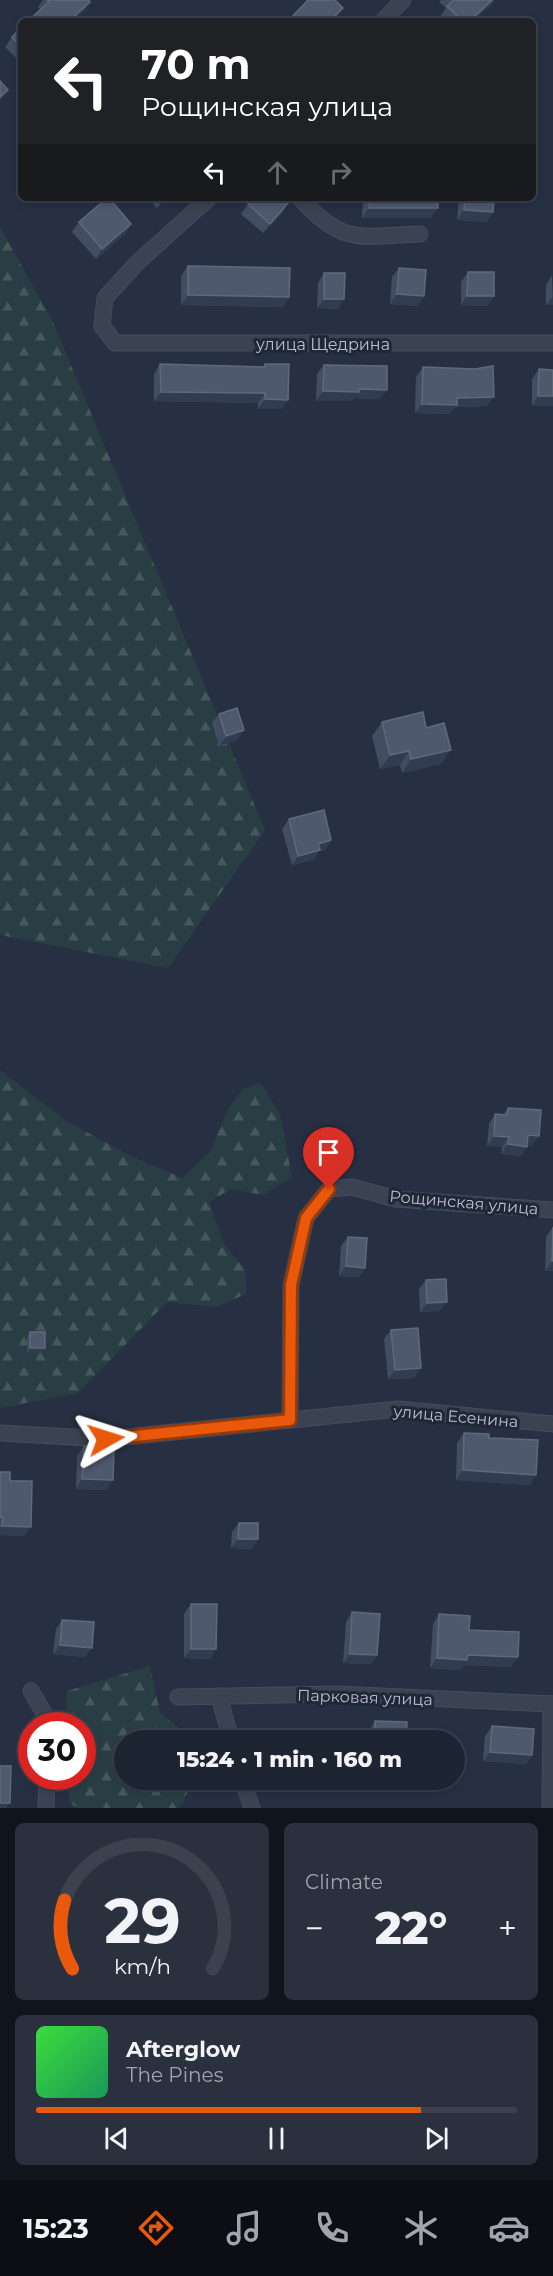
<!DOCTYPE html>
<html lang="en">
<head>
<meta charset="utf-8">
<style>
  body { margin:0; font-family:Montserrat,sans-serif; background:#2a303e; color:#f1f3f6; height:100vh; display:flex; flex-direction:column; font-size:22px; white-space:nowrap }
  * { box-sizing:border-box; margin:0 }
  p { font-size:20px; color:#a0a4ac }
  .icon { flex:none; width:33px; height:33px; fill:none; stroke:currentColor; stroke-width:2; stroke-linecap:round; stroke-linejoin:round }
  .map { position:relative; height:1808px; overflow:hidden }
  .drawer { display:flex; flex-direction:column; gap:15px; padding:15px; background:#10141c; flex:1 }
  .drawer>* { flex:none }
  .guide { position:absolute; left:18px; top:18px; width:518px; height:183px; border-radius:9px; box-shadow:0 3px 9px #0003,0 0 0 2px #3b414d; background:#202124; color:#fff; overflow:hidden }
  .speed { position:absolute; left:18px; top:1712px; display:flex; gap:12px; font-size:30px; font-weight:700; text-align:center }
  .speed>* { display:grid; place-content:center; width:78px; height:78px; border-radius:50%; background:#1d2432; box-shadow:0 3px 9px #0003,0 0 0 2px #3b414d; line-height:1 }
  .speed .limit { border:9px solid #d22; background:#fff; color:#111 }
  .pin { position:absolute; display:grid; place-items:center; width:51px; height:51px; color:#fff; margin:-62px -26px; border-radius:50% 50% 50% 0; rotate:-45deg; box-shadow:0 0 6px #0007 }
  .pin .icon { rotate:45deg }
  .me { position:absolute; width:66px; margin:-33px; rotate:84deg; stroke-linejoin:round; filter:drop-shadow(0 0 4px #0008) }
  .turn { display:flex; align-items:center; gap:21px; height:126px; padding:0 24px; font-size:27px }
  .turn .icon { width:78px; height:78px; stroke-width:2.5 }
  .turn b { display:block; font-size:42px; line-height:51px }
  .lanes { display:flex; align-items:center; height:57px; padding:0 24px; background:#0003; justify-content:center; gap:30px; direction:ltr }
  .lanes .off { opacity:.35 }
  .big { font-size:45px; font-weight:800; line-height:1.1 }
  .drawer .tile { flex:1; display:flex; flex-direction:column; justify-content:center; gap:9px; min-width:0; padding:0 21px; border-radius:9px; background:#2a303e }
  .drawer .dial { align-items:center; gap:0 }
  .dial svg { height:156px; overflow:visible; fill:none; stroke:#3b414d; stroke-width:7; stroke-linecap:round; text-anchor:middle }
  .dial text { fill:#f1f3f6; stroke:none }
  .song { display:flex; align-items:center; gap:18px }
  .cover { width:72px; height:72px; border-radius:9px; background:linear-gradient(135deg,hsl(120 70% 55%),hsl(150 70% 35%)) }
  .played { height:6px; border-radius:3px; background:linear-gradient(90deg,#ea580c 80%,#3b414d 80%) }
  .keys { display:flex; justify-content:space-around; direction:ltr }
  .heat { display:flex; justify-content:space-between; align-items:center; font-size:33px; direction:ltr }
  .drawer .tiles { flex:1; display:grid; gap:15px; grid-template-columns:1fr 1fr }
  .tile:last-child { grid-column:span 2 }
  .trip { position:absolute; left:114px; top:1730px; width:351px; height:60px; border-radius:30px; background:#1d2432; box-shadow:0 3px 9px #0003,0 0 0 2px #3b414d; font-weight:800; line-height:60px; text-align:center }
  .dock { display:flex; height:96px; justify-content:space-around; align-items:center; background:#0c0e14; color:#a0a4ac }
  .dock .icon { width:42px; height:42px }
  .dock .selected { color:#ea580c }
  .dock b { font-size:27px; color:#f1f3f6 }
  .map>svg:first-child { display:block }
  .forest { fill:url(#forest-firs) }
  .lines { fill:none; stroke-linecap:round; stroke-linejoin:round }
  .minor-casing { stroke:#454c5c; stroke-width:17 }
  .minor { stroke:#3b4352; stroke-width:15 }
  .wall { fill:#424d61 }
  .shaded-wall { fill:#323c50 }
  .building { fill:#4f596d; stroke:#5f697c; stroke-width:1.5 }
  .route-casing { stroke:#983908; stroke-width:15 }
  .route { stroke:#ea580c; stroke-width:10 }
  .labels { text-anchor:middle; stroke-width:6; stroke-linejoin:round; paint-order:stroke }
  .street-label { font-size:16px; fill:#b8becc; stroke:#202838 }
</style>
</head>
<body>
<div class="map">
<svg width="553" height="1808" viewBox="0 0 553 1808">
  <defs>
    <pattern id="forest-firs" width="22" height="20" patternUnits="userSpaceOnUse" patternTransform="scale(1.5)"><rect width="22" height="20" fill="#293e44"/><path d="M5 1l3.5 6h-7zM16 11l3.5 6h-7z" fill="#46585e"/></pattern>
  </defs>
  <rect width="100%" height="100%" fill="#273043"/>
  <g class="forest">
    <path d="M0,227L52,320L265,830L168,968L0,935Z"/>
    <path d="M0,1070L66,1121L133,1157L182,1178L210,1152L228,1109L243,1089L261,1083L280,1115L292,1177L263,1195L231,1189L209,1202L223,1242L245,1270L246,1294L216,1307L167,1302L78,1393L0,1408Z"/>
    <path d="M150,1666L160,1713L194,1740H124V1779H193L183,1803L178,1808H78L71,1804L64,1776H82V1725H66L67,1691Z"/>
  </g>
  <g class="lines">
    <defs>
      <g id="minor">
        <path d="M383,21L403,0"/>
        <path d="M209,198L138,262L105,298L102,326L115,343H553"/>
        <path d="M300,198C343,246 360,236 420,234"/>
        <path d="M290,1420L291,1285L306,1218L329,1189L352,1187L396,1199L553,1210"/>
        <path d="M0,1433L106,1439L398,1409L553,1424"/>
        <path d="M31,1691L48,1720L47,1725"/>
        <path d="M219,1696L231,1740"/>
        <path d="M178,1697L337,1694L553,1704"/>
        <path d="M242,1779L252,1808"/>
        <path d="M46,1808L47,1776"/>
        <path d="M550,1808L551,1704"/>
      </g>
    </defs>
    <use href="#minor" class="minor-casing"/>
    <use href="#minor" class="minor"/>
  </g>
  <g class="wall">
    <path d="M43,0H89L90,2L84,11L73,21H28L40,9L38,7Z"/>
    <path d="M441,0H494L491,5L473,21H446L441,15L446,8L439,2Z"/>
    <path d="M21,28V63L5,47L12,37Z"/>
    <path d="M148,198H167L157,208Z"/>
    <path d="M363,198H438L431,218H362Z"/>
    <path d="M459,198H494L493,212L486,222L457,220Z"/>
    <path d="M288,203L282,213L263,233L241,214L248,204Z"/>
    <path d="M79,222L131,224L125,234L96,259L72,232Z"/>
    <path d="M188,266L289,297L283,307L181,305V276Z"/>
    <path d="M399,268L424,296L417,306L390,304L392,277Z"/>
    <path d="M468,272L494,296L487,306L461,305V282Z"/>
    <path d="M324,273L344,299L338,309L317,308L318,283Z"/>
    <path d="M552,275L553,305H546V285Z"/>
    <path d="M160,364L263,367L265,364L282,409H258V403L154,401V374Z"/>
    <path d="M324,365L380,399L354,398L352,401H316L317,374Z"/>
    <path d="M423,367L487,406L455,407L450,414L415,413L416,377Z"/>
    <path d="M539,369L553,406H532V379Z"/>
    <path d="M219,714L237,740L219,746L212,723Z"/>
    <path d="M382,722L426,728L441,764L402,773L400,765L380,769L372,736Z"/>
    <path d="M289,819L331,840L325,850L319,851L313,860L292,865L282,829Z"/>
    <path d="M508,1108L532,1146L527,1145L521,1156L501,1154L502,1147L487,1146L489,1124L495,1114L503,1115Z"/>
    <path d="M553,1227V1271H545L546,1237Z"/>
    <path d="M348,1237L365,1268L359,1277L339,1276L341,1246Z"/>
    <path d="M426,1280L440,1311L420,1312L419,1289Z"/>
    <path d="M391,1330L421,1368L414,1378L388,1379L384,1339Z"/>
    <path d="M30,1332L41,1353H27V1337Z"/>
    <path d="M464,1433L489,1438L536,1475L530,1485L456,1480L457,1443Z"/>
    <path d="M84,1446L106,1490L76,1489L77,1456Z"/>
    <path d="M0,1472L10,1481L24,1536L0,1535Z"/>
    <path d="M239,1523L258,1539L251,1549L231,1548L232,1532Z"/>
    <path d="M191,1604L210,1659L184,1658V1614Z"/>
    <path d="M352,1612L377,1655L371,1664L343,1663L346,1622Z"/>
    <path d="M439,1614L469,1630L511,1667L464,1665L461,1670L430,1668L433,1624Z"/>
    <path d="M62,1620L85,1657L53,1654L56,1629Z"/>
    <path d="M375,1721L406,1740H368L369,1731Z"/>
    <path d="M492,1726L532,1755L526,1764L483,1761L485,1736Z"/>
  </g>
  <g class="shaded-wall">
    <path d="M492,0H494L491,5L473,21H470Z"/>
    <path d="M90,2L84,11L73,21H69Z"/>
    <path d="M343,8L336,17L332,21H330Z"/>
    <path d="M8,90L1,100L0,101V97Z"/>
    <path d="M164,198H167L157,208Z"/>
    <path d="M288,203L282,213L263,233L270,224Z"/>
    <path d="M369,208H438L431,218H362Z"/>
    <path d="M464,210L493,212L486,222L457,220Z"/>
    <path d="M131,224L125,234L96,259L102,249Z"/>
    <path d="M397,294L424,296L417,306L390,304Z"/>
    <path d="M188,295L289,297L283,307L181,305Z"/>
    <path d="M467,296H494L487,306L461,305Z"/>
    <path d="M553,296V305H546Z"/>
    <path d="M324,299H344L338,309L317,308Z"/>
    <path d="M359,389L387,390L380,399L354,398L352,401H316L323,391Z"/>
    <path d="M161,392L265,393L258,403L154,401Z"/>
    <path d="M538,396H553V406H532Z"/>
    <path d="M494,397L487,406L455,407L450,414L415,413L422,404L457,398Z"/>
    <path d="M265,399L288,400L282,409H258Z"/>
    <path d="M244,730L237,740L219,746L226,736Z"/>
    <path d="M451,750L441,764L402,773L411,759Z"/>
    <path d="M409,751L400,765L380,769L390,755Z"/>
    <path d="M331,840L325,850L319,851L313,860L292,865L298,856L318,844Z"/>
    <path d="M528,1135L539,1136L532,1146L521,1144Z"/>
    <path d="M494,1136L509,1137L502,1147L487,1146Z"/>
    <path d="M508,1144L527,1147L521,1156L501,1154Z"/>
    <path d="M552,1261H553V1271H545Z"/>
    <path d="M346,1266L365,1268L359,1277L339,1276Z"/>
    <path d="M447,1302L440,1311L420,1312L427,1303Z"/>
    <path d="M30,1348H45L41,1353H27Z"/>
    <path d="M421,1368L414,1378L388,1379L395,1370Z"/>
    <path d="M463,1470L536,1475L530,1485L456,1480Z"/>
    <path d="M82,1479L113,1480L106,1490L76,1489Z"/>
    <path d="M2,1526L31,1527L24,1536L0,1535V1529Z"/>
    <path d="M238,1539H258L251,1549L231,1548Z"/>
    <path d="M60,1645L92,1648L85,1657L53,1654Z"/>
    <path d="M191,1649H216L210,1659L184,1658Z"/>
    <path d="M350,1654L377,1655L371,1664L343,1663Z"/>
    <path d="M468,1655L518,1657L511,1667L464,1665L461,1670L430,1668L437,1658Z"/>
    <path d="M490,1752L532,1755L526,1764L483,1761Z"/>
    <path d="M0,1803H10L6,1808H0Z"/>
  </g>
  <g class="building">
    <path d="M47,0H89L90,2L69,21H66L64,19L62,21H28L49,2Z"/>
    <path d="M308,0H335L343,8L330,21H288Z"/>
    <path d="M454,0H492L470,21H462L447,6Z"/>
    <path d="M21,28V47L12,37Z"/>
    <path d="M0,81L8,90L0,97Z"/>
    <path d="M107,198H109L131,224L102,249L79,222Z"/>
    <path d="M253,198H283L288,203L270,224L248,204Z"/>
    <path d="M370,198H438V208H369Z"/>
    <path d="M465,198H494L493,212L464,210Z"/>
    <path d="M188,266L290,268L289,297L188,295Z"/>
    <path d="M399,268L426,270L424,296L397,294Z"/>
    <path d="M468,272H494V296H467Z"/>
    <path d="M324,273H345L344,299H324Z"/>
    <path d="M160,364L265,367V364H289L288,400L265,399V393L161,392Z"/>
    <path d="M324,365L387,366V390L359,389V392L323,391Z"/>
    <path d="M493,366L494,397L457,398V405L422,404L423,367L475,369Z"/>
    <path d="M539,369L553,370V396H538Z"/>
    <path d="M237,708L244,730L226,736L219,714Z"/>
    <path d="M423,712L426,728L444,723L451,750L411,759L409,751L390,755L382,722Z"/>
    <path d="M324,810L331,840L318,844L320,850L298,856L289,819Z"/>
    <path d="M508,1108L541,1110L539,1136L528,1135L527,1147L508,1144L509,1137L494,1136L495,1114L507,1115Z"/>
    <path d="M553,1227V1261H552Z"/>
    <path d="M348,1237L367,1238L365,1268L346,1266Z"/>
    <path d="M446,1279L447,1302L427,1303L426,1280Z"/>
    <path d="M418,1328L421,1368L395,1370L391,1330Z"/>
    <rect x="30" y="1332" width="15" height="16"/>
    <path d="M464,1433L489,1434V1438L538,1440L536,1475L463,1470Z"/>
    <path d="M84,1446L114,1447L113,1480L82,1479Z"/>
    <path d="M0,1472H10V1481H32L31,1527L2,1526L3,1517H0Z"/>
    <path d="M239,1523H258V1539H238Z"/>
    <path d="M191,1604H217L216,1649H191Z"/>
    <path d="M352,1612L380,1614L377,1655L350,1654Z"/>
    <path d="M439,1614L470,1616L469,1630L519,1632L518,1657L468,1655L467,1660L437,1658Z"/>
    <path d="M62,1620L94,1622L92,1648L60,1645Z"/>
    <path d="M375,1721L407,1722L406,1740H375Z"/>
    <path d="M492,1726L534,1729L532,1755L490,1752Z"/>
    <path d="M0,1766H11L10,1803H0Z"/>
  </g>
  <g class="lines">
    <defs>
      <path id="route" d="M106,1439L290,1420L291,1285L306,1218L329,1189"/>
    </defs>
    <use href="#route" class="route-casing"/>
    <use href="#route" class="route"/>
  </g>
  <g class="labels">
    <g class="street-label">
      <text x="323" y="350">улица Щедрина</text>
      <text transform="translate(464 1202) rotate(5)" y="6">Рощинская улица</text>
      <text transform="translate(456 1416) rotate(5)" y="6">улица Есенина</text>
      <text transform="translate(365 1697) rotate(2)" y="6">Парковая улица</text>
    </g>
  </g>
</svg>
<div class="speed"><div class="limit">30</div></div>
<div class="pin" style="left:329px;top:1189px;background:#d93025"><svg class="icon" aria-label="arrive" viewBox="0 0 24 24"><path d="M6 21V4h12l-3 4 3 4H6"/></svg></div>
<svg class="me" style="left:106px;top:1439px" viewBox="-20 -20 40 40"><path d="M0-17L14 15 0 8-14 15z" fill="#ea580c" stroke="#fff" stroke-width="4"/></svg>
<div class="trip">15:24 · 1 min · 160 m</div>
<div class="guide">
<div class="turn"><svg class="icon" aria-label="left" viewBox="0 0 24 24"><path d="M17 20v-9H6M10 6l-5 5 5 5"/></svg><div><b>70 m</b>Рощинская улица</div></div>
<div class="lanes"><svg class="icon" aria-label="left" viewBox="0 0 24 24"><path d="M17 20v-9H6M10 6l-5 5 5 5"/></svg><svg class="icon off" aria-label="ahead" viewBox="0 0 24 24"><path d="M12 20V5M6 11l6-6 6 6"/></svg><svg class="icon off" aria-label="right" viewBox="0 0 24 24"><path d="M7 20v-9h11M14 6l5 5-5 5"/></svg></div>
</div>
</div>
<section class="drawer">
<div class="tiles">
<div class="tile dial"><svg viewBox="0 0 100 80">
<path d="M14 69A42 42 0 1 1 86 69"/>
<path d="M14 69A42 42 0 0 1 10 34" stroke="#ea580c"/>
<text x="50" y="56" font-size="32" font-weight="700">29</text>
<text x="50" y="72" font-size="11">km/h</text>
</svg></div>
<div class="tile"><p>Climate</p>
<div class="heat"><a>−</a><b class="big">22°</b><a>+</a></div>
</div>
<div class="tile">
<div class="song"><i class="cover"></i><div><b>Afterglow</b><p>The Pines</p></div></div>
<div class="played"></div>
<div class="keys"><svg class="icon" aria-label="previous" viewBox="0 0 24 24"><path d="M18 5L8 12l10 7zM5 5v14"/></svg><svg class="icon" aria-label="pause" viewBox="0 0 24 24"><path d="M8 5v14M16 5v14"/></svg><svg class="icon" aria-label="next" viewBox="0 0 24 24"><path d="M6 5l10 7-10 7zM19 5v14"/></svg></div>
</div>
</div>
</section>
<nav class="dock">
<b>15:23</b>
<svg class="icon selected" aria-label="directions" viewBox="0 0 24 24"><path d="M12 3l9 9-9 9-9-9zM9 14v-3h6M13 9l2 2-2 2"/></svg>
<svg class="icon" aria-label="music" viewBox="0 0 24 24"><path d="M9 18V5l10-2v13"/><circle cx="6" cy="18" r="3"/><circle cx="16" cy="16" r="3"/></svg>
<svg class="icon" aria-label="phone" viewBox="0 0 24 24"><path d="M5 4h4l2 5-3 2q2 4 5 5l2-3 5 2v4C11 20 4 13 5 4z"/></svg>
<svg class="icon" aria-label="climate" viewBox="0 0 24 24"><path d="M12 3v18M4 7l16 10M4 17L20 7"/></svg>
<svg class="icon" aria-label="car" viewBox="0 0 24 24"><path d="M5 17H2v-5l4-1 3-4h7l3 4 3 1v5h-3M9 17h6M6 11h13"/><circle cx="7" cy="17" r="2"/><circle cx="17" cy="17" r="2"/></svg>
</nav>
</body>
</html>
